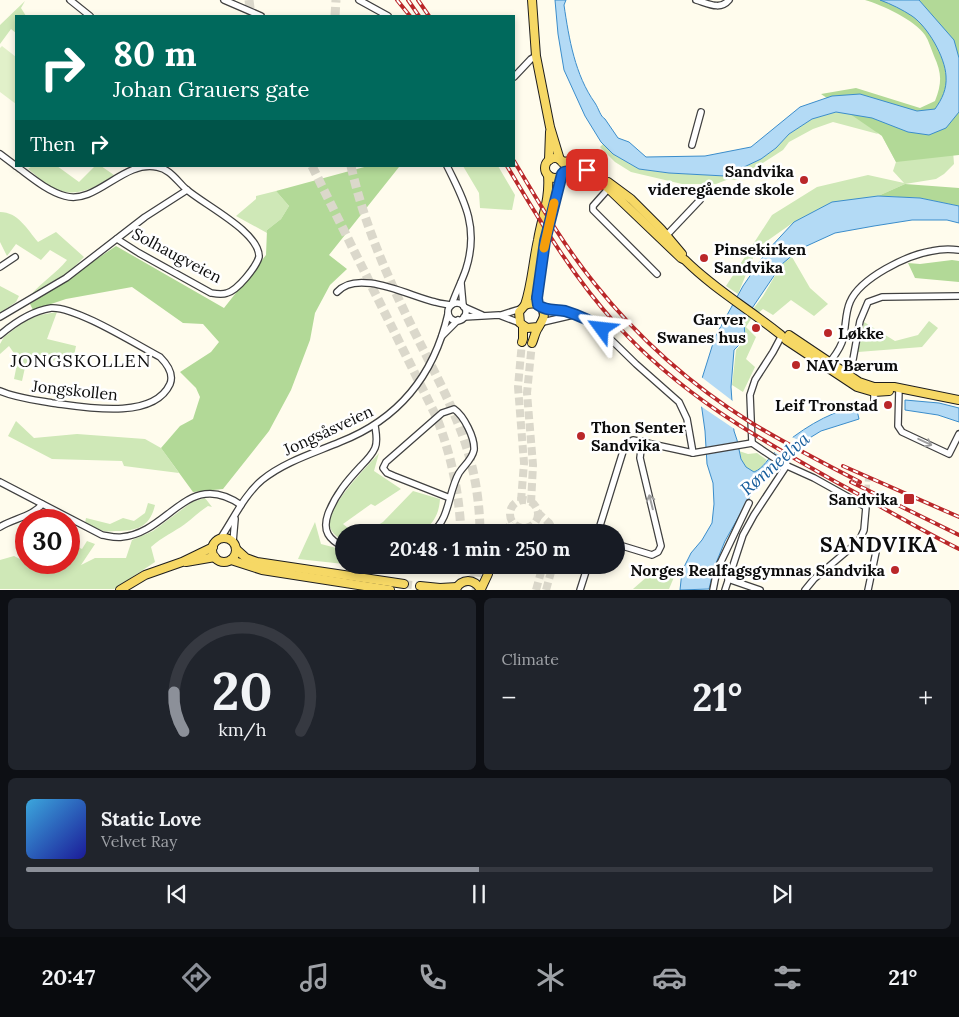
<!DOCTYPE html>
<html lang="en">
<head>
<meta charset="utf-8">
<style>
  body { margin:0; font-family:Lora,serif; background:#20242c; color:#f1f3f6; height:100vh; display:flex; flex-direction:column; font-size:19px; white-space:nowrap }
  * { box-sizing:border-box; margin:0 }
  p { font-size:16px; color:#9ea1a6 }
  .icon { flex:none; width:28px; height:28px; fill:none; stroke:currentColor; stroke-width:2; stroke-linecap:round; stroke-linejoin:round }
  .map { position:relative; height:590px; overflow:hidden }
  .details { display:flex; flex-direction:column; gap:8px; padding:8px; background:#0d0f14; flex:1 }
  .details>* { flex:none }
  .hud { position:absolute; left:15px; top:15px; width:500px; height:152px; border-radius:0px; box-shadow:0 2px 8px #0003; background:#00695c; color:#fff; overflow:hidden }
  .speed { position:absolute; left:15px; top:509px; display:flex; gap:10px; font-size:25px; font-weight:700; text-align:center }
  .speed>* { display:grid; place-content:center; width:65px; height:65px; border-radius:50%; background:#171b24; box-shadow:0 2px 8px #0003; line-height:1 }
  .speed .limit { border:8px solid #d22; background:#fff; color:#111 }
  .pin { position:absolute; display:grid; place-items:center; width:42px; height:42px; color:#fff; margin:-21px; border-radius:10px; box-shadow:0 2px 8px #0006 }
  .me { position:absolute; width:55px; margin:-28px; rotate:300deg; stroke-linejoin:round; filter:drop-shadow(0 0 4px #0008) }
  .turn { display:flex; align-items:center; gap:18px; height:105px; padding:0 15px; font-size:22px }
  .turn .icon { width:65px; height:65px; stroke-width:2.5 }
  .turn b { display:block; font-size:35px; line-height:42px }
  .then { display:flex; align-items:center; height:48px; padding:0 15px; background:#0003; gap:10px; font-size:19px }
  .big { font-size:38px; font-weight:700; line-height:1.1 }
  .details .widget { flex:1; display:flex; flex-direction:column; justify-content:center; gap:8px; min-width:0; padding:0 18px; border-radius:8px; background:#20242c }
  .details .dial { align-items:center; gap:0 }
  .dial svg { height:130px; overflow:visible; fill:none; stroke:#363941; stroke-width:7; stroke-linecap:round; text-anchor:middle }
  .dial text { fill:#f1f3f6; stroke:none }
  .song { display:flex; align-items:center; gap:15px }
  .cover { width:60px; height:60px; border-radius:8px; background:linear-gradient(135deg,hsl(200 70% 55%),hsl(240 70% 35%)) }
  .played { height:5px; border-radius:2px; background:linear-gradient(90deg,#8c9099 50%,#363941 50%) }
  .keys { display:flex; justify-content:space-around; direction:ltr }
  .heat { display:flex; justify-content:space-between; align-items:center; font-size:28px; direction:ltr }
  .details .tiles { flex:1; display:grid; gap:8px; grid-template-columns:1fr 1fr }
  .widget:last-child { grid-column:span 2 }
  .trip { position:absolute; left:335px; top:524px; width:290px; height:50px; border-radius:25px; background:#171b24; box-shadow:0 2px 8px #0003; font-weight:700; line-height:50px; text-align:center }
  .dock { display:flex; height:80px; justify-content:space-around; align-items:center; background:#090b0e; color:#9ea1a6 }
  .dock .icon { width:35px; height:35px }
  .dock .on { color:#8c9099 }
  .dock b { font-size:22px; color:#f1f3f6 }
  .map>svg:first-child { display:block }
  .green { fill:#cfe8b7 }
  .forest { fill:#b2d997 }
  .pitch { fill:#e1f0c9 }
  .water { fill:#b3daf5; stroke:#3b8dcb }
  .pier { fill:#fffced }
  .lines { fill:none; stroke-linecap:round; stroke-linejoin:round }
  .minor-tunnel { stroke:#dbd8cb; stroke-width:5.5; stroke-dasharray:5.5 3; stroke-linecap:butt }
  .major-tunnel { stroke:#dbd8cb; stroke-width:8; stroke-dasharray:8 4; stroke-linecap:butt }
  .highway-tunnel { stroke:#dbd8cb; stroke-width:9; stroke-dasharray:9 4.5; stroke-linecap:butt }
  .minor-casing { stroke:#404040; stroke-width:8 }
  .major-casing { stroke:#1e1e1e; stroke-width:10 }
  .minor { stroke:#fff; stroke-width:5.5 }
  .major { stroke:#f6d865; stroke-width:8 }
  .rail-casing { stroke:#ba2729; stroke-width:4 }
  .rail { stroke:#fff; stroke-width:2; stroke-dasharray:5.5; stroke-linecap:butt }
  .oneway { stroke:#9e9e9e }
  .route-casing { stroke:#114b97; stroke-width:12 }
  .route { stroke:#1a73e8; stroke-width:9 }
  .slow { stroke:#f59e0b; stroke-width:9 }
  .poi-dot { fill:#ba2729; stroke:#fff; stroke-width:2 }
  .labels { text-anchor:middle; stroke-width:5; stroke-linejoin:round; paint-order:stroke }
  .poi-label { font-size:16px; font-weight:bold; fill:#0d0d0d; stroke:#fff; text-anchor:end }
  .street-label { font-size:16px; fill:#0d0d0d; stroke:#fff }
  .neighbourhood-label { font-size:18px; letter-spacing:1px; fill:#0d0d0d; stroke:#fff }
  .water-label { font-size:18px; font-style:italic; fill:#185e9c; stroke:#fff }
  .district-label { font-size:21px; font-weight:bold; letter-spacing:1px; fill:#0d0d0d; stroke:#fff }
</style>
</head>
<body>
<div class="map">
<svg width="959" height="590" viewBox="0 0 959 590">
  <rect width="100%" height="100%" fill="#fffced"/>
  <g class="green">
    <path d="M25,1L21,8L26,16H16V33L11,29L0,44V25Z"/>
    <path d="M862,111L878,134L833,122L813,129L789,142L783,150L736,180L729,179L716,184H682L631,172L615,162L600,147L603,144L613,154L639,169L669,173L725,176L761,159L776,148L789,134L812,119L836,112Z"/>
    <path d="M882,136L952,137L954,164L944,174L936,179L905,184L878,196L832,203L794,222L757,248L738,294L726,286L772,215L817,187L868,175L904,183L893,171L896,162Z"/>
    <path d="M32,166H57L79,182L95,166H101L114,175C93,189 74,200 50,186C42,182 35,174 28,169Z"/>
    <path d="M463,166H498L515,195L512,210L480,208L479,193Z"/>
    <path d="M276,191L289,206L281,219L267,230V233L236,216L256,199V196Z"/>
    <path d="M0,212C18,212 27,229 38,242L56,232L84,257L70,271L30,296C41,282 56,274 67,260L50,250L41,260L16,244L7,256L0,242Z"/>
    <path d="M792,257L810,288L828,304L814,316L791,300L773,315L763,309L751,319L746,327L756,337L746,359L755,367L743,392L732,385L736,350L745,340L744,321L763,296L782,264Z"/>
    <path d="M0,286L19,296L16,302L0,313Z"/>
    <path d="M57,312L47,339L76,346L72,365L39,357L26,363L22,381L14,379L18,359L9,346L0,354V344L4,337L25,321L40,315Z"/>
    <path d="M929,321L938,328L922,347L858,352L864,322L895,341L918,335Z"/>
    <path d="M16,421L34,438L77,434L145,439L161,448L179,473L124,466L122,461L52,459L8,436Z"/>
    <path d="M739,451L748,454L757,453L767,460L760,469L754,472C745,470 741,460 739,451Z"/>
    <path d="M379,453L374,471L401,489L375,506L371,504L343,524L353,532H344V541C338,537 332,534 330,527C324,509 367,467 379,453Z"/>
    <path d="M413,491L440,499C439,514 434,522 423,532H366L383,522Z"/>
    <path d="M205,498L212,507L208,506C200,511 193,518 185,524C174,532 162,537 151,547L155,562L114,589H0V560L14,556L26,562L43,568V563L69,562V543L82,549L87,541L95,544L81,565L95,558H126L132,540L153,531L192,502Z"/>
    <path d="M148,503L155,505C150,527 137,531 116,531C112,531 107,532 104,531C98,530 91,525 85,523L86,518L110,524L123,518L134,521L145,513Z"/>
    <path d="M315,522L321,544L344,550V564L298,559Z"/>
    <path d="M657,568L677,570L669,589H633Z"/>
  </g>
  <g class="forest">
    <path d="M865,0H959V155L896,162L882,136L821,94L856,88L920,108L935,101C942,83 942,74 934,56C931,49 929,41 925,35C915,20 882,5 865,0Z"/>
    <path d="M368,166H407L399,167L329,255L347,269L330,285L315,313L310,340L291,390L269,431L223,489L193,492L161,448L180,426L193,419L200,397L196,388L180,372L211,352L219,342L203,324L183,323L132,287L66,299L33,310L30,304L116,246L224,308L266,255L267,230L281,219L289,206L276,191Z"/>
    <path d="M905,184L959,188V206L920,198L878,196Z"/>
    <path d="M952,260L959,261V282L915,278L908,263L920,264Z"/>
  </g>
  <path class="pitch" d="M2,46L16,57V104L0,92V48Z"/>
  <g class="water">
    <path d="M555,0H566L564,5C569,39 575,75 595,103C599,109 600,116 605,119L618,138L629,142L646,157L705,156L751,147L800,107L832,96L860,94L917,111L935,109C942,99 947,89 946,76C945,57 928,27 912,16C903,10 891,4 880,0H919L954,40L959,58V112L946,128L929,135L908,132L872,118L836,112L812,119L789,134L776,148L761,159L725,176L669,173L639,169L613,154L601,142L585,116L564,70L558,34Z"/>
    <path d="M878,196L920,198L959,206V223L947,220H912L874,226L835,233L800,249L782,264L744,320L745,339L734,350L731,387L734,431L737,440L741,459L746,467L754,472C764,468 768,458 776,451C800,430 825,414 856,406L859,419L821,431L803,442L775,466L752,493L725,541L714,568L709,589L680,590L682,571L691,553L702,540L712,523L714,504L713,483L707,464L705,431L699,388L715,337L743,286L767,251L794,222L832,202Z"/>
    <path d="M905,400L939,403L959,408V422L938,415L905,410Z"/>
  </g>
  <g class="pier">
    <path d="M700,376L734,402L736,430L699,405L697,388Z"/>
    <path d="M790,436L806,444L787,459L772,451Z"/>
  </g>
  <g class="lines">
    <path class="minor-tunnel" d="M866,507L868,473"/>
    <g class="major-tunnel">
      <circle cx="524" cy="514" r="14"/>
      <path d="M521,501L524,463L518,387L522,342"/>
      <path d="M531,503L533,465L527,393L532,343"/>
      <path d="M537,512L549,523L554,532"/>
      <path d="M505,532L512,522"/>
      <path d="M488,574L493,565"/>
      <path d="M468,581L475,576L484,565"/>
      <path d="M404,584L420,586"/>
      <path d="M536,590L543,565"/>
      <path d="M546,590L553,565"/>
    </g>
    <g class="highway-tunnel">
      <path d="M249,0L251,16"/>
      <path d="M335,16L336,0"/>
      <path d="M312,166L436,416C451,454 459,492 461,532"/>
      <path d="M351,166C364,224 387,276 413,329C448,400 479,450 480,532"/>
      <path d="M462,565L463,590"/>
      <path d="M476,590L478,565"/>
    </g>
    <defs>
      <g id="minor">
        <path d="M70,0L90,16"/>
        <path d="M224,0L261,16"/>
        <path d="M359,0L388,16"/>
        <path d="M696,0C707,3 720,11 729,0"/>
        <path d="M514,77L531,59L536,56"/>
        <path d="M692,145L701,112"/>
        <path d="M0,154L16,166"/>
        <path d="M16,166C31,177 47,191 65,196C96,205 123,160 157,167C170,169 177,181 186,189C204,205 260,232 259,257C256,267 238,290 227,293C222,295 217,294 211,293L139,253L117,239"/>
        <path d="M447,166C465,202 479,228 466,269C462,281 456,292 452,304"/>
        <path d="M609,188L593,206V210L657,274"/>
        <path d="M664,238L700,200"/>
        <path d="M0,267L15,257"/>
        <path d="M461,283L463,305"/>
        <path d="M337,292C358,268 411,297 435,302C441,304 446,304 451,305"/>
        <circle cx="457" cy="312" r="9"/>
        <path d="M464,307L482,315"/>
        <path d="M542,308L567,312L595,324L636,364L679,402L687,419L693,453"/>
        <path d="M501,315L520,309"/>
        <path d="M0,317L66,278L145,217L187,190"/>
        <path d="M464,317L499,315L520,323"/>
        <path d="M543,322L573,315"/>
        <path d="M0,335C14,323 32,311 51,308C75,306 137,345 160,357C167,364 174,374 170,384C153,421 83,407 52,403C35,400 16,398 0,391"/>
        <path d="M442,336L458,320"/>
        <path d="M830,362C835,355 841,348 843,339C846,327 845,313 850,302C860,278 907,255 932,251C941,249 950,249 959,250"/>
        <path d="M850,376L860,321L868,302L882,297L959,296"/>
        <path d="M899,389L898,426L902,432L949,454L959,434"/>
        <path d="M874,403V389"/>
        <path d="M752,443L783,464L814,478L866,507L864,530L859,541L814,579L805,590"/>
        <path d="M752,443L750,395L755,380L773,352L781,337"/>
        <path d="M0,482L102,535C109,536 115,538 122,537C169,533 188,468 241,505"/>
        <path d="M0,527C12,519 34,516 42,504"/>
        <path d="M432,532C450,519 448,492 459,473C464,465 472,460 474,450C475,438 464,416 454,409L442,413L386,462L383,468L387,473L394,476L450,498"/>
        <path d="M598,532L625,445L633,440L693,453L752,443"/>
        <path d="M220,539C233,520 244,495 262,480C284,462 314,453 340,442C399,419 434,375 448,314"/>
        <path d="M233,542L235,519"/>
        <path d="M616,544L652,555L658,552L661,546L640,458L642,441"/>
        <path d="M344,547C329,540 322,531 328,514C335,495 347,481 361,466C366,461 372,455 375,448C378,441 376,433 375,426"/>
        <path d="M728,579L760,590"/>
        <path d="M580,590L588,565"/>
        <path d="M713,590L717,570L749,503"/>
        <path d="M725,590L743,535L754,515L787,465"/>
        <path d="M868,590L876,552"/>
      </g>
      <g id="major">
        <path d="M532,0L536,56L550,127L560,160"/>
        <circle cx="555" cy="168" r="10"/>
        <path d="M549,160L550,132"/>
        <path d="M562,162L571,161L591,168"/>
        <path d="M563,172L577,169L591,172L681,258L685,260C714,289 749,309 781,335"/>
        <path d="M608,182L631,199L661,229L682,254"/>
        <path d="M525,305C532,284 533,262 538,240C542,216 550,200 548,175"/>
        <path d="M538,305C534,267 553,211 562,174"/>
        <path d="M789,335L859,382L874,387H894L959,400"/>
        <path d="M786,340L857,387L874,392L889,391"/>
        <path d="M522,342L523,339V326"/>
        <path d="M532,343C534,339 535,332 538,328C542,321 548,314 540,306C535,302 530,303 525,305L519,312L520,323L527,328L538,327"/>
        <circle cx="224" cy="550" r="12"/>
        <path d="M236,549L246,558L257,562L404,584"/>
        <path d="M231,560L262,570L390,590"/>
        <path d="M186,562L215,557"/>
        <path d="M420,586L440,588L457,587"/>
        <path d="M481,589L488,574"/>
        <path d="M120,590L145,575L182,562L213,547"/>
        <path d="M455,590C462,578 474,578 481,590"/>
      </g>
    </defs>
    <use href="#minor" class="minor-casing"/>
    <use href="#major" class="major-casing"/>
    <use href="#minor" class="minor"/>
    <use href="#major" class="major"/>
    <defs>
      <g id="rail">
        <path d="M397,0L410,16"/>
        <path d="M408,0L419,16"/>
        <path d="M418,0L429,16"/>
        <path d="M514,161C539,203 564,246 595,284C639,339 691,385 750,422C786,444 823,463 860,482"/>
        <path d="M507,166C540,221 573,277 616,324C681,395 754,436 836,482C877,504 917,528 959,549"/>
        <path d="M843,466L959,517"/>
        <path d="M851,482L959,535"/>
      </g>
    </defs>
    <use href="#rail" class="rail-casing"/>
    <use href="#rail" class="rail"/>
  </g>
  <defs><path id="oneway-shaft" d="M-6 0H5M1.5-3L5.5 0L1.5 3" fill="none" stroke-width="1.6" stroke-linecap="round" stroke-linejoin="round" transform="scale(1.25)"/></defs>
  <g class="oneway">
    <use href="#oneway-shaft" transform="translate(925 442) rotate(25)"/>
    <use href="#oneway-shaft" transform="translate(651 502) rotate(-104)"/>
  </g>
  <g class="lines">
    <defs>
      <path id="route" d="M587,170L577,169L564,172L562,174L545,241L537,298L538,305C546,311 555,309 565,311C578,315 591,320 602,329"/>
    </defs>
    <use href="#route" class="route-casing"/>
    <use href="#route" class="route"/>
    <path class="slow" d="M544,248L554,203"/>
  </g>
  <g class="poi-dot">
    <circle cx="804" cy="180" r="5"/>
    <circle cx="704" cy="258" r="5"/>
    <circle cx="756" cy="328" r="5"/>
    <circle cx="828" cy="333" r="5"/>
    <circle cx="796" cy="365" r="5"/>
    <circle cx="888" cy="405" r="5"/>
    <circle cx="581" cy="436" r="5"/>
    <rect x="903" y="493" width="12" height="12" rx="2.5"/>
    <circle cx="895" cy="570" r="5"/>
  </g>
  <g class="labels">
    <g class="poi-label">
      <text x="794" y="177">Sandvika<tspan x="794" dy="18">videregående skole</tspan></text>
      <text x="714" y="255" text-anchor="start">Pinsekirken<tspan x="714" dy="18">Sandvika</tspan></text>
      <text x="746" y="325">Garver<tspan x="746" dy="18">Swanes hus</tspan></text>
      <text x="838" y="339" text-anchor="start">Løkke</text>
      <text x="806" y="371" text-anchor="start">NAV Bærum</text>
      <text x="878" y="411">Leif Tronstad</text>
      <text x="591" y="433" text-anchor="start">Thon Senter<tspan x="591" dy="18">Sandvika</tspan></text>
      <text x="898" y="505">Sandvika</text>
      <text x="885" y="576">Norges Realfagsgymnas Sandvika</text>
    </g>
    <g class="street-label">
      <text transform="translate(177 255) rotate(28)" y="6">Solhaugveien</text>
      <text transform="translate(75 390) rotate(6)" y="6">Jongskollen</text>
      <text transform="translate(328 430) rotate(-25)" y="6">Jongsåsveien</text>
    </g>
    <g class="neighbourhood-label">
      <text x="81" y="367">JONGSKOLLEN</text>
    </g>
    <g class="water-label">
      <text transform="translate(775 464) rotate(-41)" y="6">Rønneelva</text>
    </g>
    <g class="district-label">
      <text x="879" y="552">SANDVIKA</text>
    </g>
  </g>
</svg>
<div class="speed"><div class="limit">30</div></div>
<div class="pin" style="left:587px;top:170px;background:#d93025"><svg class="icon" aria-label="arrive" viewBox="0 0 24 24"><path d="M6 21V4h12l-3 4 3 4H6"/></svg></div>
<svg class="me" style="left:602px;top:329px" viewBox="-20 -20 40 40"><path d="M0-17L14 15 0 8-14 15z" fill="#1a73e8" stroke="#fff" stroke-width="4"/></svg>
<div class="trip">20:48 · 1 min · 250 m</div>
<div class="hud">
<div class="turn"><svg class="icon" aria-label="right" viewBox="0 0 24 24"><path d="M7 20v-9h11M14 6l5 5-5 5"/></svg><div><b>80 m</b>Johan Grauers gate</div></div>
<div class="then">Then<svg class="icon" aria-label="right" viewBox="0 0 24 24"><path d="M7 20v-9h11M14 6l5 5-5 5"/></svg></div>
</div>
</div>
<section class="details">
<div class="tiles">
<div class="widget dial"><svg viewBox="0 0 100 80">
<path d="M14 69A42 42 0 1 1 86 69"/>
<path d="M14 69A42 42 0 0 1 8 45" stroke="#8c9099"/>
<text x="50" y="56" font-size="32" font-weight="700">20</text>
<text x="50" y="72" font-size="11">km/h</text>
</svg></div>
<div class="widget"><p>Climate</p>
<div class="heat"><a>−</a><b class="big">21°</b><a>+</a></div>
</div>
<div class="widget">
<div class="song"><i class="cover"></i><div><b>Static Love</b><p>Velvet Ray</p></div></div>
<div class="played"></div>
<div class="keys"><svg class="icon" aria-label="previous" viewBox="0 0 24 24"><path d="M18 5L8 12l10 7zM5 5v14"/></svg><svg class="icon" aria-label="pause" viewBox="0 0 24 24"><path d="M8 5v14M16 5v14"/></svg><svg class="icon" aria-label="next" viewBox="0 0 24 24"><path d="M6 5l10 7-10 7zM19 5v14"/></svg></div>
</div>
</div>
</section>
<nav class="dock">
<b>20:47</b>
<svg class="icon on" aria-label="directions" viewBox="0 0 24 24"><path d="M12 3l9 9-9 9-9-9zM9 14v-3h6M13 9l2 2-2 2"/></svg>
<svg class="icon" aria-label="music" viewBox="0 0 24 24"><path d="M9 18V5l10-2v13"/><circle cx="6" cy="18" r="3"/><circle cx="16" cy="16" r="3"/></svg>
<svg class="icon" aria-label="phone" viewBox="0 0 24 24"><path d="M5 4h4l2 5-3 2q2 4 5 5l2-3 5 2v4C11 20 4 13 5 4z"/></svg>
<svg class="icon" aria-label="climate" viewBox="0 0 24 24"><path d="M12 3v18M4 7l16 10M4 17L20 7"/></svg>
<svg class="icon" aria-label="car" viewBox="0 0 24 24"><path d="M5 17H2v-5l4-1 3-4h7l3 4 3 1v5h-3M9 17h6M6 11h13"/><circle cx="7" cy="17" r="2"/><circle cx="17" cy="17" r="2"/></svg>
<svg class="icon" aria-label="filters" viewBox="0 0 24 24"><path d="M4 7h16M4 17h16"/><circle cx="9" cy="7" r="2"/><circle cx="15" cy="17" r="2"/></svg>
<b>21°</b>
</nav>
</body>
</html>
